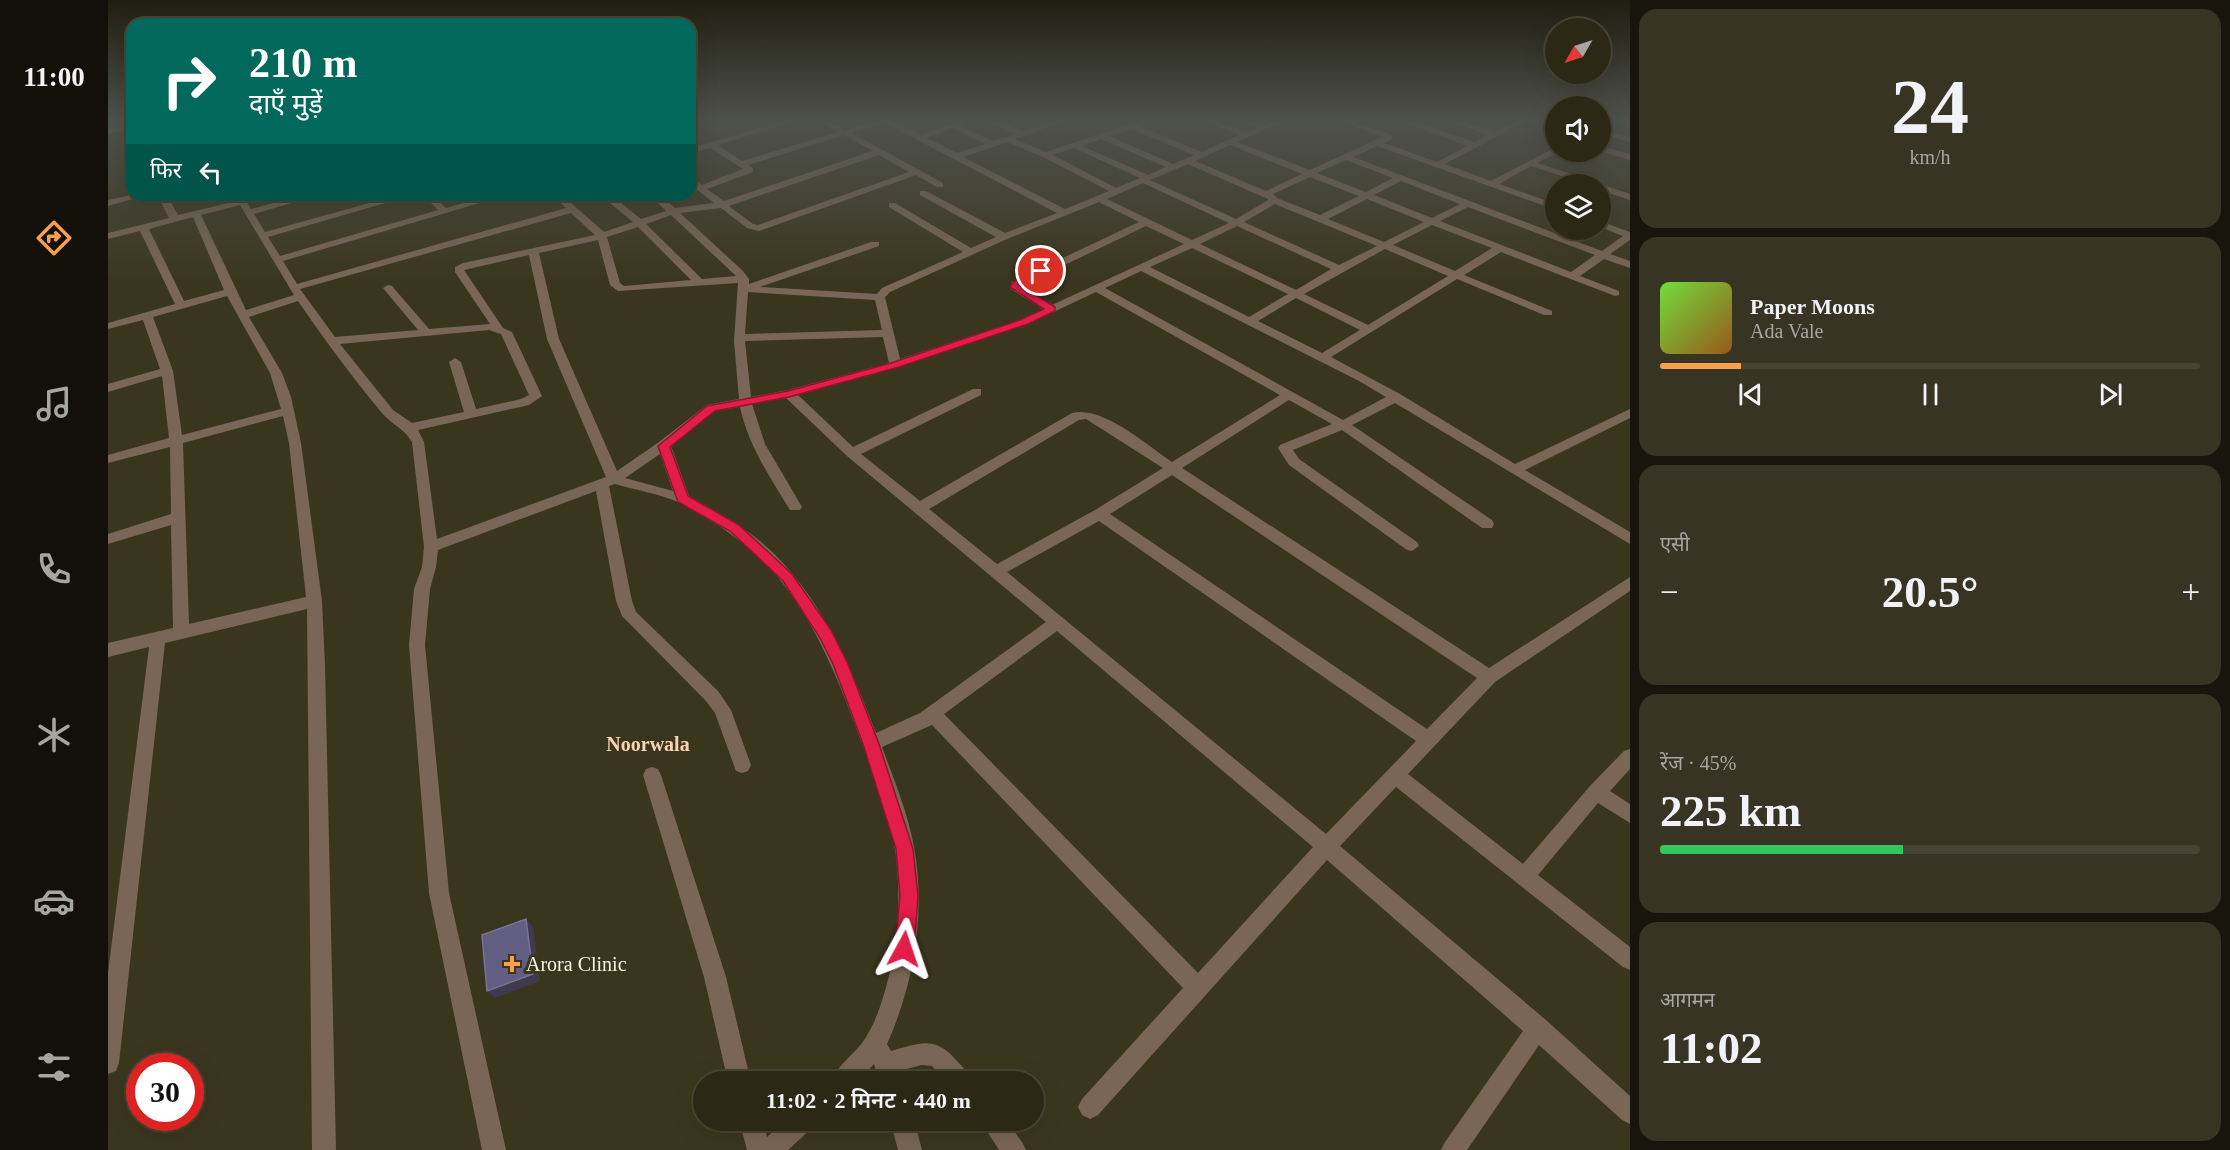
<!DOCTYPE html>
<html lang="hi">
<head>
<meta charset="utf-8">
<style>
  body { margin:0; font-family:"Times New Roman","Noto Sans Devanagari",serif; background:#383423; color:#f1f3f6; height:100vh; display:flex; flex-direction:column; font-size:22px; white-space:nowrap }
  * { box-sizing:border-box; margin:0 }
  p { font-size:20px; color:#a6a6a1 }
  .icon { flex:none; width:33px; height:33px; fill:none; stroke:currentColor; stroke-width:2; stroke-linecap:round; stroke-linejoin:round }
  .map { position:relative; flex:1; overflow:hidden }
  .details { display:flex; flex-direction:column; gap:9px; padding:9px; background:#18160c; width:600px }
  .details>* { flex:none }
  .banner { position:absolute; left:18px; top:18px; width:570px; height:183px; border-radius:18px; box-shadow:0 6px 24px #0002,0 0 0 2px #484435; background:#00695c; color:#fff; overflow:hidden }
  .needle { width:39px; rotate:231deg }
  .controls { position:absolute; left:1437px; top:18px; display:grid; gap:12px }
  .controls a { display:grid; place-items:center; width:66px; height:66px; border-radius:50%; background:#2c2816; box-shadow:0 6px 24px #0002,0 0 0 2px #484435; font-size:30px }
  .speed { position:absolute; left:18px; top:1053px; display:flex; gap:12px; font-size:30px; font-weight:700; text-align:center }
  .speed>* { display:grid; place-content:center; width:78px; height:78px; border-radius:50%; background:#2c2816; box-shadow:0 6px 24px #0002,0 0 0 2px #484435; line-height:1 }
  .speed .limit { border:9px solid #d22; background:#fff; color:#111 }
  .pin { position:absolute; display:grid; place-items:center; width:51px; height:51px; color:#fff; margin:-26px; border:3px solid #fff; border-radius:50%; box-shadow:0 2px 6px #0007 }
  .me { position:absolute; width:66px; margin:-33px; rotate:5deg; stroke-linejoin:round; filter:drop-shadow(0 0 4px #0008) }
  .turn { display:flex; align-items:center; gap:21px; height:126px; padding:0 24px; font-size:27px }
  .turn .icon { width:78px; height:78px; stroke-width:2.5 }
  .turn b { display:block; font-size:42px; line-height:51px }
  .then { display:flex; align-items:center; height:57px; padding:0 24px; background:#0003; gap:12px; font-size:22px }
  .big { font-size:45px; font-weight:600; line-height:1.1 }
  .details .card { flex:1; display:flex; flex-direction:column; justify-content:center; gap:9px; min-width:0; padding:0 21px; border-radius:18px; background:#383423 }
  .details .dial { align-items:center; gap:0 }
  .dial b { font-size:78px; line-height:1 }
  .song { display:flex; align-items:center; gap:18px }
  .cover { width:72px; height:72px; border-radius:9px; background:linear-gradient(135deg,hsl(100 70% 55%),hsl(30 70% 35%)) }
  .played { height:6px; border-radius:3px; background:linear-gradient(90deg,#f8a04b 15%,#484435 15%) }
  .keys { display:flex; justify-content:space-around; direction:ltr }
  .heat { display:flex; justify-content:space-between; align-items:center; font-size:33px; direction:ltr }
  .charge { height:9px; border-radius:4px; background:linear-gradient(90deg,#34c759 45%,#484435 0) }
  .trip { position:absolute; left:585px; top:1071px; width:351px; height:60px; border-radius:30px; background:#2c2816; box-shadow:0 6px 24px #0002,0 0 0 2px #484435; font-weight:600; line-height:60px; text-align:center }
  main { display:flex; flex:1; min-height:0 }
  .dock { display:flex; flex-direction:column; width:108px; justify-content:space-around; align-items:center; background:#121009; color:#a6a6a1 }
  .dock .icon { width:42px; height:42px }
  .dock .current { color:#f8a04b }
  .dock b { font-size:27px; color:#f1f3f6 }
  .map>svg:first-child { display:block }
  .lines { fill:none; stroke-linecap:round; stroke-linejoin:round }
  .minor { fill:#7a6656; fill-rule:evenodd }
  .shaded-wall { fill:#3f3b4e }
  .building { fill:#625d83; stroke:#797592; stroke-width:1.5 }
  .route { fill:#e11d48; stroke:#92132f; stroke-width:1.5 }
  .poi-dot { fill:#f8a04b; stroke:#3a361e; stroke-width:2 }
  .labels { text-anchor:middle; stroke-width:6; stroke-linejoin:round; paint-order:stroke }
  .quarter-label { font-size:20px; font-weight:bold; fill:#f9d3b3; stroke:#3a361e }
  .near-poi-label { font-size:20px; fill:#f8f5e7; stroke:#3a361e; text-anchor:start }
</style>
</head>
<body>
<main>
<nav class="dock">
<b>11:00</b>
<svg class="icon current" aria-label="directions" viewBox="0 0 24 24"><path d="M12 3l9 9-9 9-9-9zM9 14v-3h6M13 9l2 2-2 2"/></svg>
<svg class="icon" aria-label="music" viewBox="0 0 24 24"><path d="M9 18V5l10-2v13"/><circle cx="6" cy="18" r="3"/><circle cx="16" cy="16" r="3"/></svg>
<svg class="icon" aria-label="phone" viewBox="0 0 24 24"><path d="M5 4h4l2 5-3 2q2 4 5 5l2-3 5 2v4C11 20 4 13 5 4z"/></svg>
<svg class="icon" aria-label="climate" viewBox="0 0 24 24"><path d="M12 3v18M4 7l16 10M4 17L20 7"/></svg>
<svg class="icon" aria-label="car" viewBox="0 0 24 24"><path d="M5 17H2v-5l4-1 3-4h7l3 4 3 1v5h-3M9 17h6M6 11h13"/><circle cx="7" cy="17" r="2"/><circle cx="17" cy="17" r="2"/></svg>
<svg class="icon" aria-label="filters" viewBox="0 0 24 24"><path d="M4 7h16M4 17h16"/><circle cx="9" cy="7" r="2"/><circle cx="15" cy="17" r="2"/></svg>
</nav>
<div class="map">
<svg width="1522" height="1150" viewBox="0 0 1522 1150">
  <rect width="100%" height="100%" fill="#3a361e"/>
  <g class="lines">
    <g class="minor">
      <path d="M681,120H692L610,145L634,161L730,132L710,120H719L737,130C777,117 775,115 813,135L852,120H862L851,126L885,141L907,134L878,120H888L915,131L949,120H960L907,139L938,152L1034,120H1045L1031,126L1094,152L1131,135L1094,120H1104L1138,132L1149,128L1129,120H1140L1157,125L1168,120H1178L1129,142L1202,170L1274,137L1230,120H1240L1284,135V139L1276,143L1329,162L1360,146L1289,120H1300L1367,142L1380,135L1339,120H1350L1387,132L1411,120H1420L1337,164L1383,181L1448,147V152H1450L1429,163L1489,182L1490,184H1478L1423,166L1391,184L1448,204V210L1269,146L1245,157L1494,251L1515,236L1492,227V221L1522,232V240L1502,254L1522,261V268L1496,259L1472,276L1511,291V295L1507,296L1393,252L1356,275L1444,311V315H1436L1349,279L1223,357L1292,394L1407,464L1522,409V418L1417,470L1522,532V544L1287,403L1244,425L1384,520L1386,524L1384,528H1374L1234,430L1185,450L1191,459L1309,542L1311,546L1304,551L1299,550L1181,465L1170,448L1172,445L1224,424L1181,400L1074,468L1381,668L1522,577V591L1387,682L1300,774L1415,864L1482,786L1516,751L1522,749V769L1502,791L1522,804V823L1490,803L1430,875L1522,947V970L1515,967L1288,787L1232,846L1438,1020L1522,1096V1124L1514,1120L1431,1045L1359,1150H1333L1337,1142L1415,1031L1219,860L990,1115L982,1119L974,1115L970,1107L974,1099L1075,988L824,725L774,747C786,780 800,813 806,847C818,913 806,984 779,1044L783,1051C810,1044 826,1035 847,1059C854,1066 860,1072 864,1082H837L824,1066L814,1065L791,1071L794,1082H771L766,1064L750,1082H723C729,1066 744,1056 754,1043C768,1024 775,999 781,976C791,936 793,891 787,850C782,814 768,780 755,746C728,673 699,595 637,545C617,529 595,514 572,503C552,494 528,490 507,484L501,486L524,601L528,612L610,691L623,710L643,765L640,771L634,773L628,771L607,713L598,701L514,616L508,601L488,491L330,550L328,567L322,589L317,645L341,893L398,1150H374L321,893L301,645L306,589L314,567L316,547L304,442C295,427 284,425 274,413C244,377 216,339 190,301L141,317L174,373L183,397L193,443L214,601L217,666L228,1150H204L199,609L57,643L11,1063L8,1071L0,1074V973L41,647L0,657V643L65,628L63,525L0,544V534L63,514L62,447L0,463V455L61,438L54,376L0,392V384L52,369L35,320L0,329V323L67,304L32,231L0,239V233L61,218L49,195H59L70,215L129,201L125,195H135L143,209L195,195H211L146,214L157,232L290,195H305L160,237L172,256L330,210L315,195H325L338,208L384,195H399L175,261L189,284L458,208L444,195H454L496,232L525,222L492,195H503L533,219L558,211L542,195H552L567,208L606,203L582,184V177L594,185L635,169L602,148L582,154V148ZM777,123L949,213L897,233L818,191H812V195L888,237L863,248L787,203H781V207L855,252L774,288L769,294L652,287L771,246V242H763L641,284V279L635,271L572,213L613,208L639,228L651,231L808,175L829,187H835V183L744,133ZM844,128L877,144L849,153L819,138ZM1023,129L1086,155L1065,164L1001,136ZM736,135L765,151L616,201L599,189L645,172V168L640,165ZM993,139L1058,167L1040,175L974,146ZM899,142L935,157L1001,191L957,209L855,157ZM1122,145L1194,174L1158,191L1087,161ZM966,148L1032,178L1008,188L945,155ZM771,155L801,172L650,225L645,224L621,206ZM1238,160L1285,178L1258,192L1209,173ZM1080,164L1160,199V200L1128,219L1042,180ZM1202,177L1251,196L1212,215L1169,198L1165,194ZM1293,181L1352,204L1324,218L1266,195ZM1035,183L1121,223L1084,240L999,199ZM1259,199L1316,222L1276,242L1220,219ZM991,202L1031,222L904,282L902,287L903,289L935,309L912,320L792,359L777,297L782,292L899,239ZM1167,204L1269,246L1231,265L1136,222ZM132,205L186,295L138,310L93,215ZM1360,207L1487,255L1463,272L1332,221ZM463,213L487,235L355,263L347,267V272L382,324L321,329L284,286L280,285L275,288L310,330L227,337L192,289ZM563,215L627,275L628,276L594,279L538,224ZM85,217L116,290L76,301L41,229ZM1324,225L1384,248L1347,271L1285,245ZM1038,226L1076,244L944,305L913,286ZM1129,226L1223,269L1188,290L1092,244ZM530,227L583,280L516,286L512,283L499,237ZM490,240L502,285L510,291L630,283L626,341L631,399L599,405L551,442L509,471L451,339L431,253ZM1084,248L1180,294L1141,317L1042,267ZM1277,249L1340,276L1260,325L1196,294ZM421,255L439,339L498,477L329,539L316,442L310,430L421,405L434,396L404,332L395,328L356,270ZM1033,271L1251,381L1278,397L1235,420L997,288ZM640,292L767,300L774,330L637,334ZM988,292L1172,395L1064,462C1039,445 994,405 964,413L812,501L753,454L873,395V389H865L745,447L690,395L791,367L920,324ZM119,296L162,373L173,409L74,435L65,371L45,317ZM1188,298L1252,330L1214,353L1150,321ZM381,330L393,334L421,395L413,399L368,409L353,362L347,358L341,362L356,412L304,423L285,410L232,344ZM775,337L781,363L680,390L643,397L637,341ZM678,398L739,456L938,622L812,713L768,733C741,662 708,585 647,537C626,521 604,509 581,496L563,446L607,411L632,407C640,445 662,477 682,510H692L694,507L657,444L644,404ZM175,416L181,443L198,597L81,624L75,443ZM978,419L1055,468L987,510L889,564L821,509L971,420ZM552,454L565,491L517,478ZM1064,475L1369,678L1319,729L1002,514ZM991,521L1308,741L1218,834L899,572ZM949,631L1205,847L1090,973L836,714Z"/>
      <path d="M1515,120H1522V123Z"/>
      <path d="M24,124V128L0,133V129Z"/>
      <path d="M1492,129L1522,137V142L1492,134Z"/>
      <path d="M1492,146L1522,154V160L1492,151Z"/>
      <path d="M1491,184L1495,185L1522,194V200L1492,190Z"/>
      <path d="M24,195H39L0,206V200Z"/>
      <path d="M544,767L550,769L553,775L618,977L643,1082H620L596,977L535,775L538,769Z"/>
      <path d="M631,1120H655L659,1137L678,1120H707L704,1128L680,1150H639Z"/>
      <path d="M782,1120H806L814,1150H790Z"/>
      <path d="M872,1120H898L914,1142L918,1150H891Z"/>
    </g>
  </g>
  <path class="shaded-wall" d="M418,919L425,927L432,981L387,998L379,991Z"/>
  <path class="building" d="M418,919L425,974L379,991L374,935Z"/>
  <linearGradient id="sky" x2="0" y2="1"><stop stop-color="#201e10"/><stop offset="0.43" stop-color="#4f524c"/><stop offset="1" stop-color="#4f524c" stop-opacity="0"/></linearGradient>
  <rect width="1522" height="281" fill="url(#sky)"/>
  <path class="route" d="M930,269L938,271L913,286L947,307V311L920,324L791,367L681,397L607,411L562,447L580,496L631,525L684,574L723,630L740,664L771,744L805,849L810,896L806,949L803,956L796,959L790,956L787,949L792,896L788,849L755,744L725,664L712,638L675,581L622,531L570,502L550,446L599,406L680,391L783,363L912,320L936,309L902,287L908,279Z"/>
  <path class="poi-dot" d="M401 955h6v6h6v6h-6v6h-6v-6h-6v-6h6z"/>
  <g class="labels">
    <g class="quarter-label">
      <text x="540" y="751">Noorwala</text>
    </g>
    <g class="near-poi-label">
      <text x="418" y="971">Arora Clinic</text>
    </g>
  </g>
</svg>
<div class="controls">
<a><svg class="needle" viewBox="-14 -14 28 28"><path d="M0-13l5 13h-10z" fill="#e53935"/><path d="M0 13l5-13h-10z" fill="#a6a6a1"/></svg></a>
<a><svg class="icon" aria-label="sound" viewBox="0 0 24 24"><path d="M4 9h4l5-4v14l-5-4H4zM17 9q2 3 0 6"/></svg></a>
<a><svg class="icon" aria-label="layers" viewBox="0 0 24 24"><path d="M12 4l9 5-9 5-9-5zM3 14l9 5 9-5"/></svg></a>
</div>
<div class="speed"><div class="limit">30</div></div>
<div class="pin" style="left:933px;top:271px;background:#d93025"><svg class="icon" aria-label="arrive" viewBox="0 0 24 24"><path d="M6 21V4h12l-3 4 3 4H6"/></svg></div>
<svg class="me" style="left:796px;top:949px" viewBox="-20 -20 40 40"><path d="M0-17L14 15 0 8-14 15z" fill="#e11d48" stroke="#fff" stroke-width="4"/></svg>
<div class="trip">11:02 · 2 मिनट · 440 m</div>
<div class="banner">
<div class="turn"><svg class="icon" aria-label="right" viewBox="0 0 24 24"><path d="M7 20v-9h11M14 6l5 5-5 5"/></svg><div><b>210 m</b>दाएँ मुड़ें</div></div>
<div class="then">फिर<svg class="icon" aria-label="left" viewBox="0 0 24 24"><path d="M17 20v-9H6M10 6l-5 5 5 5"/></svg></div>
</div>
</div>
<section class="details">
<div class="card dial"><b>24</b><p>km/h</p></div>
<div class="card">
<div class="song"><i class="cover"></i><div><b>Paper Moons</b><p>Ada Vale</p></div></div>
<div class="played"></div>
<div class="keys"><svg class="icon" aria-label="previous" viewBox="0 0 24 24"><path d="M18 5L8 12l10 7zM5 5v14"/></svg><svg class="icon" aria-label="pause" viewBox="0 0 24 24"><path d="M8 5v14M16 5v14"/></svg><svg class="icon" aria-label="next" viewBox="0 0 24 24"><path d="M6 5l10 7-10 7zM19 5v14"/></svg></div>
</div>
<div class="card"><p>एसी</p>
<div class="heat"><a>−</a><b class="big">20.5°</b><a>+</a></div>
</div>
<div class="card"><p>रेंज · 45%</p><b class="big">225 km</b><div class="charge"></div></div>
<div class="card"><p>आगमन</p><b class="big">11:02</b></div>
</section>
</main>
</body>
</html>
